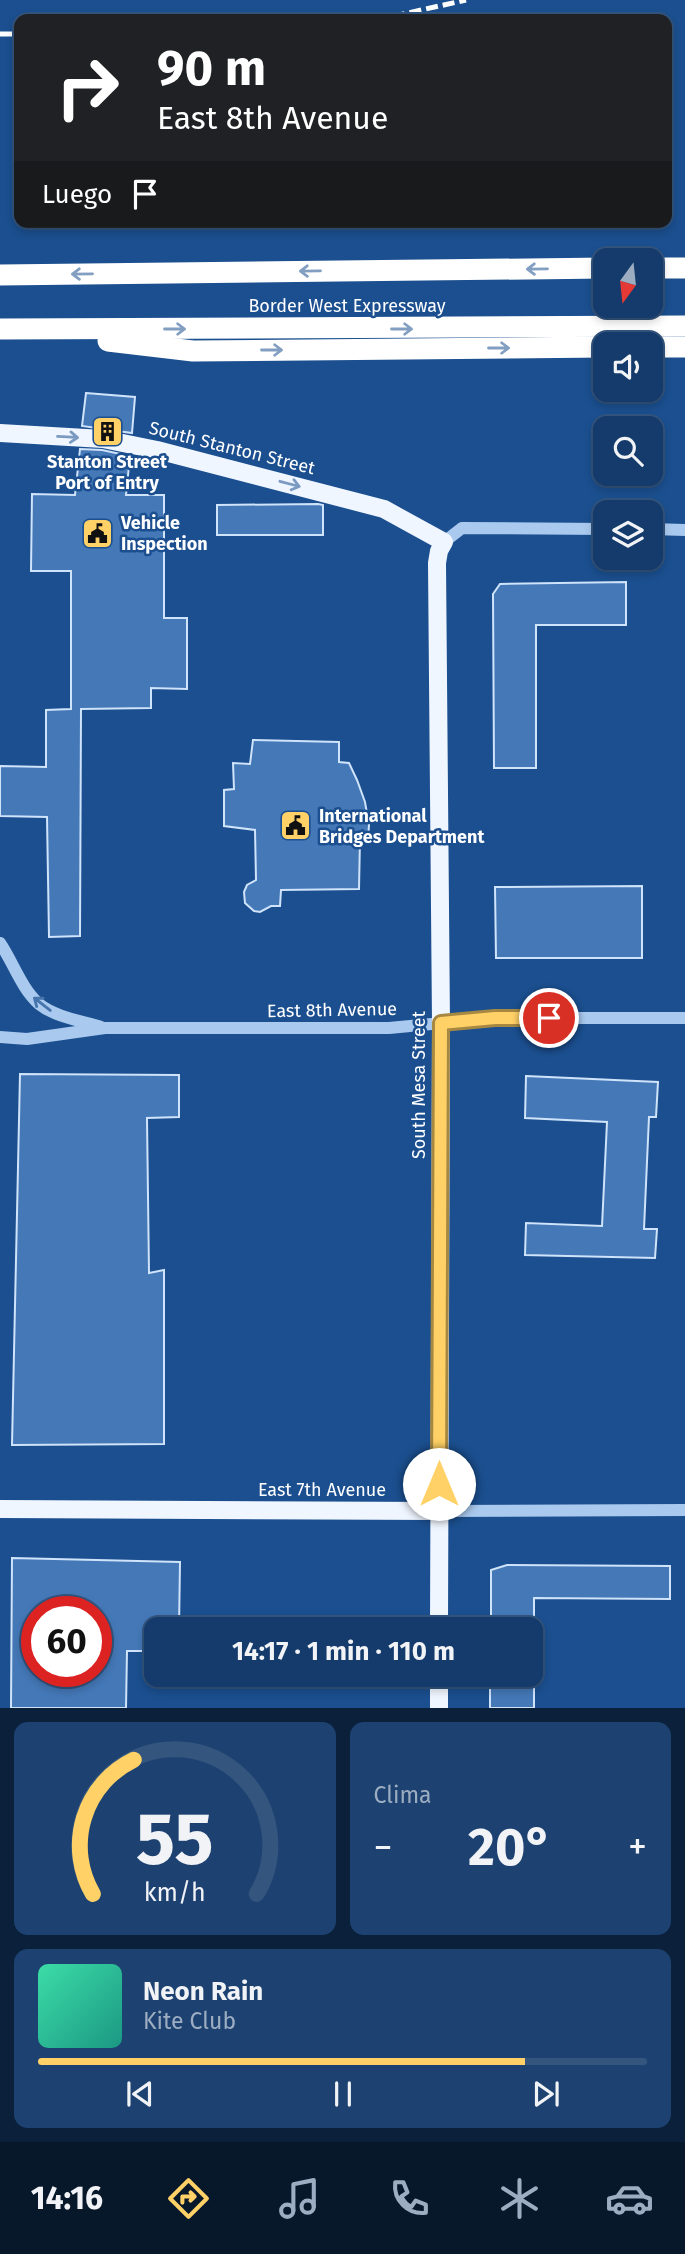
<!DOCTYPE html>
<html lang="es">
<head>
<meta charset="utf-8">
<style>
  body { margin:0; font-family:"Fira Sans",sans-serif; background:#1d4271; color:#f1f3f6; height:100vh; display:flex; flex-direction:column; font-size:26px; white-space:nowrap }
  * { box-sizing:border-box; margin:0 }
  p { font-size:23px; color:#9dadc1 }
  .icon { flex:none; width:38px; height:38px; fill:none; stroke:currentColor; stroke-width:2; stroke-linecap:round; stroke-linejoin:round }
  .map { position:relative; height:1708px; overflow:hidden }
  .panel { display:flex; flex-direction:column; gap:14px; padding:14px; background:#0b203b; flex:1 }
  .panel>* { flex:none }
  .guide { position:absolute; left:14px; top:14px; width:658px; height:214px; border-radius:14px; box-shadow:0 4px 10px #0003,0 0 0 2px #33557e; background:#202124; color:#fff; overflow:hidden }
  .needle { width:46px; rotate:195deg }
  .fabs { position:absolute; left:593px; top:248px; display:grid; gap:14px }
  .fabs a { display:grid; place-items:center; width:70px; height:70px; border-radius:14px; background:#143b6b; box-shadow:0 4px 10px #0003,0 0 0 2px #33557e; font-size:35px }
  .speed { position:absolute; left:21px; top:1596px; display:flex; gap:14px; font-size:35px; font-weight:700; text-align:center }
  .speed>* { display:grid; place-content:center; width:91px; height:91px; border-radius:50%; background:#143b6b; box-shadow:0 4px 10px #0003,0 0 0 2px #33557e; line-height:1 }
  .speed .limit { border:10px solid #d22; background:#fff; color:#111 }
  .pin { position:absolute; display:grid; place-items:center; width:60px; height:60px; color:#fff; margin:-30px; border:4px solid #fff; border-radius:50%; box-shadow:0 2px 7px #0007 }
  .me { position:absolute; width:77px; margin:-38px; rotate:0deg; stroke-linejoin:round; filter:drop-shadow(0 0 5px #0008) }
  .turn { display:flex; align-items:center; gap:24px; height:147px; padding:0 28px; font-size:32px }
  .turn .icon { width:91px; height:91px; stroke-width:2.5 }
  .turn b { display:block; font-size:49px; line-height:60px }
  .then { display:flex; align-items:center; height:66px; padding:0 28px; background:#0003; gap:14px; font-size:26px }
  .big { font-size:52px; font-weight:700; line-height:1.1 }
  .panel .tile { flex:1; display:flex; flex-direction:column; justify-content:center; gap:10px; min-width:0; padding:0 24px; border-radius:14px; background:#1d4271 }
  .panel .dial { align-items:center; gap:0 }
  .dial svg { height:182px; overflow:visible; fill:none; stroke:#33557e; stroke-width:7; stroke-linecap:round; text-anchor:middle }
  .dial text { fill:#f1f3f6; stroke:none }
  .song { display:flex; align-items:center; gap:21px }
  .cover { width:84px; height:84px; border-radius:10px; background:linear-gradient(135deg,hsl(160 70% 55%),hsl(170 70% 35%)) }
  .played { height:7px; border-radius:4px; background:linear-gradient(90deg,#ffd166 80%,#33557e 80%) }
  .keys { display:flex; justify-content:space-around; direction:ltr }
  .heat { display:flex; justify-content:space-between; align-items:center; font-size:38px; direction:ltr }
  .panel .tiles { flex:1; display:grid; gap:14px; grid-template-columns:1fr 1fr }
  .tile:last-child { grid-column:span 2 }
  .trip { position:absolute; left:144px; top:1617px; width:399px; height:70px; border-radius:14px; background:#143b6b; box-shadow:0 4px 10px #0003,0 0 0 2px #33557e; font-weight:700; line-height:70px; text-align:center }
  .tab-bar { display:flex; height:112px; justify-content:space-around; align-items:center; background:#08182b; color:#9dadc1 }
  .tab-bar .icon { width:49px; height:49px }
  .tab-bar .current { color:#ffd166 }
  .tab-bar b { font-size:32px; color:#f1f3f6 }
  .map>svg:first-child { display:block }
  .building { fill:#4478b7; stroke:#cfe3fa; stroke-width:2; fill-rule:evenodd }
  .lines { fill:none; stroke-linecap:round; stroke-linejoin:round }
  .minor { stroke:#a9c9ee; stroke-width:12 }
  .major { stroke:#f0f6ff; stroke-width:18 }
  .highway { stroke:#fff; stroke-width:21 }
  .rail { stroke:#fff; stroke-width:5; stroke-dasharray:12 5; stroke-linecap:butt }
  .oneway { stroke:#829ec1 }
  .oneway2 { stroke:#7b9ac1 }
  .oneway3 { stroke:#4674ac }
  .route-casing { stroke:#a68842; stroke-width:18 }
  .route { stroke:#ffd166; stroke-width:12 }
  .labels { text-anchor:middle; stroke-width:5; stroke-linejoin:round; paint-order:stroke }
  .street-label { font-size:18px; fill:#fff; stroke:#1b4f8f }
  .poi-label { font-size:18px; font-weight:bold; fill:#fff; stroke:#1b4f8f; text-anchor:start }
</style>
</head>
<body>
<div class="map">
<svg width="685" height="1708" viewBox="0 0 685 1708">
  <rect width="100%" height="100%" fill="#1b4f8f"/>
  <g class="building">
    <path d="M86,393L135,397L132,433L82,426Z"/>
    <path d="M80,449L102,450L130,456L126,495H164V618H187V689L151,688V708L81,709L80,936L49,937L47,817L0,816V766L46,767V710L71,709V571H31L32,494L75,495Z"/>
    <path d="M318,504L323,505V535H217V505Z"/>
    <path d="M626,582V625H536V768H494L493,594L500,584Z"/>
    <path d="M253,740L339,742V762L349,763L357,780L365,802L369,825L368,838H360L359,889L281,890L280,906H271L260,912L254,911L245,903L244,892L247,885L256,880L255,830L224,826V790L234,789L233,763L250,764Z"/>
    <path d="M642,886V958H496L495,887Z"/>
    <path d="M20,1074L179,1075V1117L147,1118L149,1273L164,1270V1444L12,1445Z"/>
    <path d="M526,1076L658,1082L656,1117H649L644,1229H657L655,1258L525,1255L526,1223L602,1226L607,1122L525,1118Z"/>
    <path d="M12,1558L180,1562L179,1629H156V1651H127L126,1708H11ZM37,1612H96V1671H37Z"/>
    <path d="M507,1565L670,1566V1599L534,1598V1708H490V1675H530V1629H491V1570Z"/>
  </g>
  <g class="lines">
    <g class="minor">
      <path d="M651,529L685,530"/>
      <path d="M444,542L462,528L606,529"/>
      <path d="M0,943C13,962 21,988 39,1004C55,1017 82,1021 101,1027"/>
      <path d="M0,1037L27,1039L105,1028H389L495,1018H685"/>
      <path d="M438,1511L685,1510"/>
    </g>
    <g class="major">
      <path d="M0,433L103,439L157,450L384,509L444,542L439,551L437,563L441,1023L439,1629"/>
      <path d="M0,1509L438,1511"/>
      <path d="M439,1675V1708"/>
    </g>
    <g class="highway">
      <path d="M651,268H685"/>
      <path d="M0,275L606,268"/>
      <path d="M0,329L685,326"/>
      <path d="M108,341L193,351L606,347"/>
      <path d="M651,347H685"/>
    </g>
    <g class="rail">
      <path d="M359,19L399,15L466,0"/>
      <path d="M0,34H19"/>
    </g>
  </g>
  <defs><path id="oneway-shaft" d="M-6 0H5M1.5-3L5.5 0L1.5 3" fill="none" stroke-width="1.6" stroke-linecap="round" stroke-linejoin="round" transform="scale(1.75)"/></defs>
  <g class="oneway">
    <use href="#oneway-shaft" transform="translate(537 269) rotate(179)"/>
    <use href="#oneway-shaft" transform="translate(310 271) rotate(179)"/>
    <use href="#oneway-shaft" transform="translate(82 274) rotate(179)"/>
    <use href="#oneway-shaft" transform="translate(175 329)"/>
    <use href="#oneway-shaft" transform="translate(402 329)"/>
    <use href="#oneway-shaft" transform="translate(499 348)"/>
    <use href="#oneway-shaft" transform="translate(272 350)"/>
  </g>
  <g class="oneway2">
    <use href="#oneway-shaft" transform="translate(68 437) rotate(3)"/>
    <use href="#oneway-shaft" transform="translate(290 484) rotate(15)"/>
  </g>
  <use class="oneway3" href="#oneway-shaft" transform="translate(42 1004) rotate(-142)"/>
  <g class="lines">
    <defs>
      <path id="route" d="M439,1484L441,1023L495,1018H549"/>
    </defs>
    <use href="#route" class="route-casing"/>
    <use href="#route" class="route"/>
  </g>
  <defs>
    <symbol id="building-square" viewBox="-11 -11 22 22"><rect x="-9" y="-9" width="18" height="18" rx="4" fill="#ffd166" stroke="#1b4f8f"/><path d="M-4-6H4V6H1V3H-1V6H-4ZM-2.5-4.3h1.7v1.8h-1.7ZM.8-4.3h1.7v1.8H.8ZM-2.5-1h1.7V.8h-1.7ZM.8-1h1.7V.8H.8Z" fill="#111"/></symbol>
    <symbol id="civic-square" viewBox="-11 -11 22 22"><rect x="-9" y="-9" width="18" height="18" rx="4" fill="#ffd166" stroke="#1b4f8f"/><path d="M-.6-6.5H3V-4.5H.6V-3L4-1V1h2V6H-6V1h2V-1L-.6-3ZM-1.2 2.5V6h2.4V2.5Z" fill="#111"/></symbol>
  </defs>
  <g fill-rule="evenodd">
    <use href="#building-square" x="90" y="414" width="35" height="35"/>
    <use href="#civic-square" x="80" y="516" width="35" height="35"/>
    <use href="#civic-square" x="278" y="808" width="35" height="35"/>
  </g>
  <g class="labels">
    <g class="street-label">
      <text x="347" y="312">Border West Expressway</text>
      <text transform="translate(232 448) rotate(14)" y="6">South Stanton Street</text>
      <text transform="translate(332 1010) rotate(-1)" y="6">East 8th Avenue</text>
      <text transform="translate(419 1085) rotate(-90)" y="6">South Mesa Street</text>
      <text x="322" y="1496">East 7th Avenue</text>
    </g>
    <g class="poi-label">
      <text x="107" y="468" text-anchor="middle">Stanton Street<tspan x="107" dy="21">Port of Entry</tspan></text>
      <text x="121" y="529">Vehicle<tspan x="121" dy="21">Inspection</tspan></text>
      <text x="319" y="822">International<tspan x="319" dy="21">Bridges Department</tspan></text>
    </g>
  </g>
</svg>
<div class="fabs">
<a><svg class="needle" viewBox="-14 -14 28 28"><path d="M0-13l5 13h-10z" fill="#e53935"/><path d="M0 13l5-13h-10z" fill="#9dadc1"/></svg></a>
<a><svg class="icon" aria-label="sound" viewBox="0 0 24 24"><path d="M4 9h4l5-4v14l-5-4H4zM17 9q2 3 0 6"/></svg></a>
<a><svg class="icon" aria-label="search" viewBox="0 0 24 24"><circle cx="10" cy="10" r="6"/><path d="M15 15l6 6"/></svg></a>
<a><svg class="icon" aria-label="layers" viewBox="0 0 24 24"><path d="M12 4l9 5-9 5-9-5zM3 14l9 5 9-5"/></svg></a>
</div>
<div class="speed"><div class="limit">60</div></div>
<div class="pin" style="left:549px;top:1018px;background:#d93025"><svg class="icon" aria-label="arrive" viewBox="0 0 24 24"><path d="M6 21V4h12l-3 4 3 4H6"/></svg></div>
<svg class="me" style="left:439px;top:1484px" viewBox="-20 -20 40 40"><circle r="19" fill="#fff"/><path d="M0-13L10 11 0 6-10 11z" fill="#ffd166"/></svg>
<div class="trip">14:17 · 1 min · 110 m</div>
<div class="guide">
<div class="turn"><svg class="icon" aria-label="right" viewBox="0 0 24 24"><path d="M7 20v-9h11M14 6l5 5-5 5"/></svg><div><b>90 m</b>East 8th Avenue</div></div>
<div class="then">Luego<svg class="icon" aria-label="arrive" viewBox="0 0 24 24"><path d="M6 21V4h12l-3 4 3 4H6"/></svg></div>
</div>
</div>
<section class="panel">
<div class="tiles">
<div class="tile dial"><svg viewBox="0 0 100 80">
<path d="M14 69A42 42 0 1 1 86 69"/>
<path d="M14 69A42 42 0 0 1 32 10" stroke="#ffd166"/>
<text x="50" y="56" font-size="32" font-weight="700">55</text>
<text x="50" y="72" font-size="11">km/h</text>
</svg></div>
<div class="tile"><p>Clima</p>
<div class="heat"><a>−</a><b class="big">20°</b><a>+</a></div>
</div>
<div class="tile">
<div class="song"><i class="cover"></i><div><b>Neon Rain</b><p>Kite Club</p></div></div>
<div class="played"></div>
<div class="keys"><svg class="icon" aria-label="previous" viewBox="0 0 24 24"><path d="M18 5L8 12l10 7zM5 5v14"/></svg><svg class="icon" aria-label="pause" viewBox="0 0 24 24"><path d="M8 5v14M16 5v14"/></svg><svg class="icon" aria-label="next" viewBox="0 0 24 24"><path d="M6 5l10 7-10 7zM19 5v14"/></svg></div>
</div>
</div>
</section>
<nav class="tab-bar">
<b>14:16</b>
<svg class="icon current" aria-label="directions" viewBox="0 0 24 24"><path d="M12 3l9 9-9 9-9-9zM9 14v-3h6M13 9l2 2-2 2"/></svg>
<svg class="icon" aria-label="music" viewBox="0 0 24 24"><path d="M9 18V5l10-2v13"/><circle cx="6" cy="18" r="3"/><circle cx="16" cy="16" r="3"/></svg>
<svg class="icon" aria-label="phone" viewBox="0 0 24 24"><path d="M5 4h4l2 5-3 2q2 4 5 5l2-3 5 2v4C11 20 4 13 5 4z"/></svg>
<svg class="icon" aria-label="climate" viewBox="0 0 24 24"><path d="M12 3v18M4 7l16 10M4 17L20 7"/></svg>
<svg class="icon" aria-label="car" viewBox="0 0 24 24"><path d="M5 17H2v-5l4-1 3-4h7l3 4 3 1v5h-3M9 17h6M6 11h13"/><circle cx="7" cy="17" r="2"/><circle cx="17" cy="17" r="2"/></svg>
</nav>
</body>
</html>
